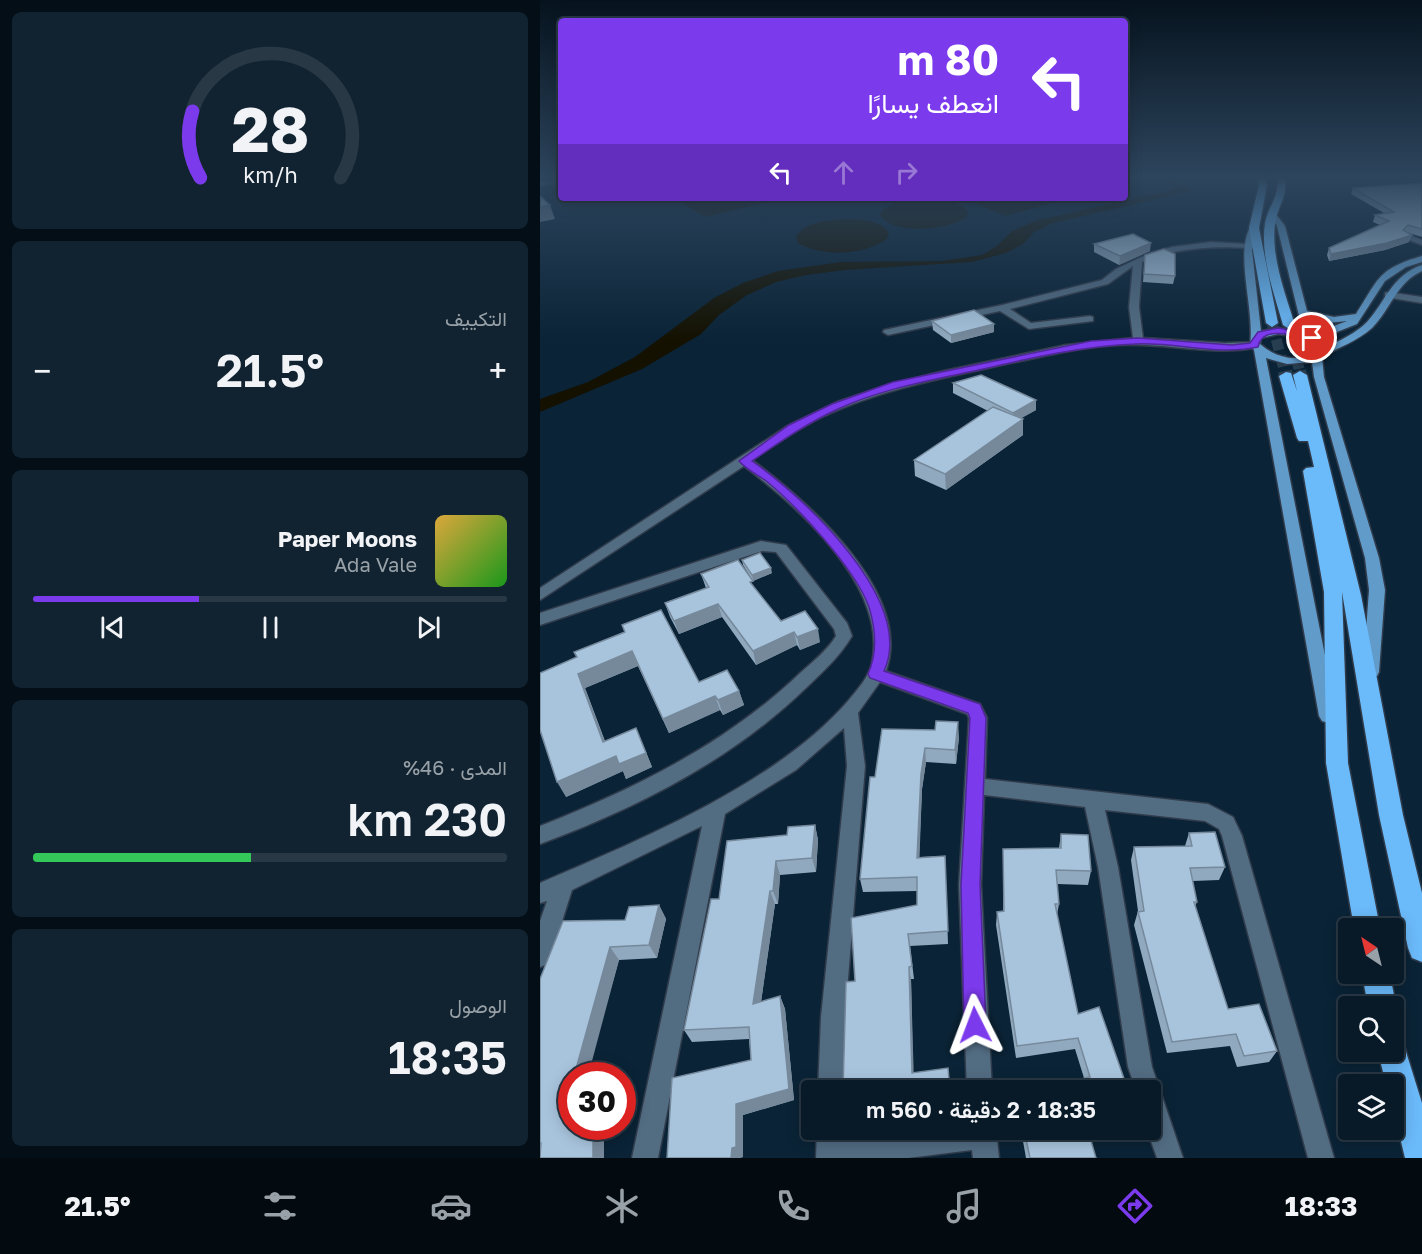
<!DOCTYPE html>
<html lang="ar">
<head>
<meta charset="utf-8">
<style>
  body { margin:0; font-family:"Golos Text",Vazirmatn,sans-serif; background:#112330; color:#f1f3f6; direction:rtl; height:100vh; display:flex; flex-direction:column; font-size:22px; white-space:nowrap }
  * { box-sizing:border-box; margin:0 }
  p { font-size:20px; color:#98a1a8 }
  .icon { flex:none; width:33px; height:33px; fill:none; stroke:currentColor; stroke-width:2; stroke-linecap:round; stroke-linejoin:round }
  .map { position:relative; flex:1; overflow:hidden; direction:ltr }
  .panel { display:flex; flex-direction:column; gap:12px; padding:12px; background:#040e16; width:540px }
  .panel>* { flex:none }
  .guide { position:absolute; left:18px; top:18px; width:570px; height:183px; border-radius:6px; box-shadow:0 3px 15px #0003,0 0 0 2px #293845; direction:rtl; background:#7c3aed; color:#fff; overflow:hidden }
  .needle { width:39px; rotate:325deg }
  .fabs { position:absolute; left:798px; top:918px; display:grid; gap:12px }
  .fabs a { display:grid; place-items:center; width:66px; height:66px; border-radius:6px; background:#081a28; box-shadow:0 3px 15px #0003,0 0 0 2px #293845; font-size:30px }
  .speed { position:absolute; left:18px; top:1062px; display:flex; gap:12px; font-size:30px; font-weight:700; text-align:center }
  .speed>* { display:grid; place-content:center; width:78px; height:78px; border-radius:50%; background:#081a28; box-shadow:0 3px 15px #0003,0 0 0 2px #293845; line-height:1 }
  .speed .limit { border:9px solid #d22; background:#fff; color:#111 }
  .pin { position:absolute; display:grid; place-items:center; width:51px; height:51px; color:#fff; margin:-26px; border:3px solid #fff; border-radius:50%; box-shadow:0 2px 6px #0007 }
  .me { position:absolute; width:66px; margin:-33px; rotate:357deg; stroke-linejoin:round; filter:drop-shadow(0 0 4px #0008) }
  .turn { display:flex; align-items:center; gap:21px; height:126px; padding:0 30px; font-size:27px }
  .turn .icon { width:78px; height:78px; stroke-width:2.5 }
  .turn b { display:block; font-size:42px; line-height:51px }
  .lanes { display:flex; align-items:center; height:57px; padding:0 30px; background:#0003; justify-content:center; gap:30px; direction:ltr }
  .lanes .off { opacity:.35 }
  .big { font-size:45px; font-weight:600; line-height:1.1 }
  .panel .widget { flex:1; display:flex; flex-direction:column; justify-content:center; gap:9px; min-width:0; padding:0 21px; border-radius:9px; background:#112330 }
  .panel .dial { align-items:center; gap:0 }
  .dial svg { height:156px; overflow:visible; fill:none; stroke:#293845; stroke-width:7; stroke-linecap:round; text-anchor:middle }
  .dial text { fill:#f1f3f6; stroke:none }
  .song { display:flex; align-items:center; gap:18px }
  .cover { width:72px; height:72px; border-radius:9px; background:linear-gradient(135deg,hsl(40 70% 55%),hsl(120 70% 35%)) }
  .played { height:6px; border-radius:3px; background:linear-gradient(90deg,#7c3aed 35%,#293845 35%) }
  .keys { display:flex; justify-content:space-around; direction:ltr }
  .heat { display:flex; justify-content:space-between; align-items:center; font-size:33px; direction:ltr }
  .charge { height:9px; border-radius:4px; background:linear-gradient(90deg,#34c759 46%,#293845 0) }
  .trip { position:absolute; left:261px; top:1080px; width:360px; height:60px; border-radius:6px; background:#081a28; box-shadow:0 3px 15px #0003,0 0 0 2px #293845; font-weight:600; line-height:60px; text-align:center; direction:rtl }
  .dock { display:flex; height:96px; justify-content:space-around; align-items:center; background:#030a10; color:#98a1a8 }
  .dock .icon { width:42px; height:42px }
  .dock .selected { color:#7c3aed }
  .dock b { font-size:27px; color:#f1f3f6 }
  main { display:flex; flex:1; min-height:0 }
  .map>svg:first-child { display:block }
  .water { fill:#141100 }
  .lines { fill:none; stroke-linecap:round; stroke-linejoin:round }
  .highway-tunnel-far1 { stroke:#263e50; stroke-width:11; stroke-dasharray:11 6; stroke-linecap:butt }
  .highway-tunnel { stroke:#263e50; stroke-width:14; stroke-dasharray:14 8; stroke-linecap:butt }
  .minor-casing { stroke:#303c4c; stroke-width:3 }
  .major-casing { stroke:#303c4c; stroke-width:3 }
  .highway-casing { stroke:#303c4c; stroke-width:3 }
  .minor { fill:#526c82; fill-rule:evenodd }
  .major { fill:#619bca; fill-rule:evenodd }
  .highway { fill:#6bbafa; fill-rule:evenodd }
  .wall { fill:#90a9be }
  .shaded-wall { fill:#76899b }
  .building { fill:#a8c4dd; stroke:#76899b; stroke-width:1.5 }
  .route { fill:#7c3aed; stroke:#51269a; stroke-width:1.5 }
</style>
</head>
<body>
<main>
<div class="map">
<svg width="882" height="1158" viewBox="0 0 882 1158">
  <rect width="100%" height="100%" fill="#0a2336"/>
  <g class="water">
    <path d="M625,178H637L652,191L513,223L494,232L483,244L466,253L432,262L305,270L266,275L236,282L207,295L179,315L161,334L102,369L0,412V399L48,382L95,357L174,298L203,283L238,271L301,262L402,261L442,255L457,246L472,231L495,221L634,189Z"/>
    <path d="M154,198H219L228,202L165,217L140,201Z"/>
    <path d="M433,198H530L465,216L427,200Z"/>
    <path d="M387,199C402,200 417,200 428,211L427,217C409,230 353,236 340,215C347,199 373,200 387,199Z"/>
    <path d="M309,219C324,220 341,220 349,233L347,239C322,256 283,257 258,243L256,237C266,220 291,220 309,219Z"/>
  </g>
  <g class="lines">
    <g class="highway-tunnel-far1">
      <path d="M732,323L745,373"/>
      <path d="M749,325L760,373"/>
    </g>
    <g class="highway-tunnel">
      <path d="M745,371L746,376"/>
      <path d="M759,371L760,375"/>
    </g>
    <defs>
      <g id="minor">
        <path d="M21,178V182L0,186V182Z"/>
        <path d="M867,234L882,240V245L864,238L863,236Z"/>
        <path d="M671,242L708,244L712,246L708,248C671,246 637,248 602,262L599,307L603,338L685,343L715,342L719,343V347C673,357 624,342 578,345C537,347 497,358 457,366C397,379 337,391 282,417C257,429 235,445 212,460C267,501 374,593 346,671L440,704L447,718L445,779L668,804L693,817L702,836L794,1158H768L682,836L679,829L665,821L565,810L578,867L612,1067L643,1158H617L607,1130H610V1090H596L588,1067L558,867L545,807L444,795L441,885L452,1090H427L419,885L429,718L427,714L340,682L318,713L325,766L305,1017L303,1090H278L281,1017L307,766L304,728L256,770L185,814L118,1158H92L162,826L32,890L11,956L8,964L0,967V921L7,901L0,903V883C100,840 236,784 308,701C317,690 329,677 332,663C348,586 258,507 204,466L0,600V588L249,425L297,402L348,385L404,371L526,345L593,338L589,307L593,266L568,284L470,309L491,323L550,316L553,317V321L489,329L460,311L348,335L343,332L344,330L462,305L562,280L576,269L610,253L632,247Z"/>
        <path d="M848,292L882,297V303L845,297V293Z"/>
        <path d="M221,541L246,545L307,623L312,636C300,656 284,671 267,687C192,760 97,808 0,844V826C94,789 184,745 258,675C271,663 287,651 296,636L294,629L236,552L222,551L0,625V613Z"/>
        <path d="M277,1130H303V1140L384,1130H456L459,1158H433L432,1150L368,1158H276Z"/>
      </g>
      <path id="major" d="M729,213H735L745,226L767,311L794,317L816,314C839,279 837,269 882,256V262L866,267L845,281L817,324L779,339L786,347C801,340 816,333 827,322C846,301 852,275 882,265V271C856,283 851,309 832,328C818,341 799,347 782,357L784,377L839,558L845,590L839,672L837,676L831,678L825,676L823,672L829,590L825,558L774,377L772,362L747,364L726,358L797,716L794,721L788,723L782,721L779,716L714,350L710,345C715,310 694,253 711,226L718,228L712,250L721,331L738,328L763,332L737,226ZM769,318L787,323L807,321L773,334ZM738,334L759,337L774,345L776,352C758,363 736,358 720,344L721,338Z"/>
      <g id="highway">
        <path d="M718,178H726L727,185L719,228L738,323L732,327L726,323L709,228L719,185Z"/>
        <path d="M737,178H745C748,196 737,207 735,224C731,257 745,293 755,325L749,329L743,325C734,293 720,257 725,223C728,207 740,196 737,178Z"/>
        <path d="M760,371L767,375L821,595L863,815L882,893V962L872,958L868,948L839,815L802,592L808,763L840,928H814L786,763L784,592L763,471L766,468L774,467L768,441H759L757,438L739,376L746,372L751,373L757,391L753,375Z"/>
        <path d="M822,974H850L856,1006L854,1013V1006H828Z"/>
        <path d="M854,1037L863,1042L882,1103V1158H865L854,1113V1084H846L838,1052H854Z"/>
      </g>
    </defs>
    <use href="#minor" class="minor-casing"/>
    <use href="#major" class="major-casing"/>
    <use href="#highway" class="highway-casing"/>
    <use href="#minor" class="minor"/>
    <use href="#major" class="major"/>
    <use href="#highway" class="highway"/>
  </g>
  <g class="wall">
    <path d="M882,183V237L866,232L869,242L845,250L789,261L787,255L789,248L840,225L833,222L835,215L844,213L811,194L813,188Z"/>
    <path d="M554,244L610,251L579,265L554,252Z"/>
    <path d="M605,255L635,276L633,284L603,282Z"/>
    <path d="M392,321L454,324V332L411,343L393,330Z"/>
    <path d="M413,383L496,410L481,418L483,435L406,490L375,476L374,460L448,411L413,393Z"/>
    <path d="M202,560L232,573L213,581L203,565Z"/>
    <path d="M161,574L214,587L241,621L280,642L260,650L257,645L216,665L182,617L139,634L130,617L125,603L166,588Z"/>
    <path d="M84,632L159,682L199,691L204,705L183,715L180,710L129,733L98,666L45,688L65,741L102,742L112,767L86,779L83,771L26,797L37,657Z"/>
    <path d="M342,729L419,737L416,764L386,762L382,789L379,857L405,856L408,944L370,946L374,979H371L373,1073L303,1090L315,981L377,905V891L323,892L320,879Z"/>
    <path d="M275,825L278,840L276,872L240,875L238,904H235L221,1002L240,996L245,1009L254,1100L203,1115V1157L199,1158H127L211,1060L209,1039L152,1042L144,1030L179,899L247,835Z"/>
    <path d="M649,833L685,867L679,880L653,881L657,902L655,906L688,1009L737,1051L729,1062L697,1067L690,1046L627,1053L594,925L598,911L591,860L594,847L645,846Z"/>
    <path d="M521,834L551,871L548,885L517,884L519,904L517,915L538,1014L588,1090L544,1078L535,1049L476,1058L456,925L457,912L463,911V849L519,848Z"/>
    <path d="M119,905L126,919L117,958L79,960L32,1126H64V1158H0V979L85,920Z"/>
    <path d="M303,1130H370L306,1137Z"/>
    <path d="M481,1130H548L556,1158H486Z"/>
  </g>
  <g class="shaded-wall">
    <path d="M10,205L15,219L0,222V207Z"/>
    <path d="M872,235L869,242L845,250L789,261L791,254Z"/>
    <path d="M611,243L610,251L579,265L580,256Z"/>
    <path d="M454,324V332L411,343V335Z"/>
    <path d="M496,400V410L473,423V413Z"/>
    <path d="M483,419V435L406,490L405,474Z"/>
    <path d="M231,568L232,573L213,581L212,575Z"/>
    <path d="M178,604L182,617L139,634L134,621Z"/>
    <path d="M278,629L280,642L260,650L257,637Z"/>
    <path d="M254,632L257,645L216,665L213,651Z"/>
    <path d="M92,651L98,666L45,688L70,756L63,742L38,674Z"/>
    <path d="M199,691L204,705L183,715L178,700Z"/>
    <path d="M175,696L180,710L129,733L123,719Z"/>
    <path d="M418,722L419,737L416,764L415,750Z"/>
    <path d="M96,728L112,767L86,779L83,771L26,797L17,782Z"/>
    <path d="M385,748L386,762L382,789L379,871L377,858L381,774Z"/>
    <path d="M275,825L278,840L276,872L272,858Z"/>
    <path d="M236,861L240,875L238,904L233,891Z"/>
    <path d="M230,891L235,904L219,1016L213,1004Z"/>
    <path d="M119,905L126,919L117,958L109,945Z"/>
    <path d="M70,947L79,960L48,1076H34Z"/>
    <path d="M369,967L371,979L374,1084L372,1073Z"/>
    <path d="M240,996L245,1009L254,1100L203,1115V1157L199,1158H191L196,1104Z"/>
    <path d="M32,1085V1123L23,1115Z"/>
    <rect x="53" y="1126" width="11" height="32"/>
  </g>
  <g class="building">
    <path d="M882,183V229L868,225L863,230L872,235L847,243L791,254L789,248L849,221L835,215L854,212L813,188Z"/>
    <path d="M0,196L10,205L0,207Z"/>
    <path d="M593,234L611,243L580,256L554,244Z"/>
    <path d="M624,249L635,254V276L604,274L605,255Z"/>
    <path d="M434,310L454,324L411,335L392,321Z"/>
    <path d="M441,375L496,400L473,413L413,383Z"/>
    <path d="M453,407L483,419L405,474L374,460Z"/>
    <path d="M220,553L231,568L212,575L202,560Z"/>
    <path d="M198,560L213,581L210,582L241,621L265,611L278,629L257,637L254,632L213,651L178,604L134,621L125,603L169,587L161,574Z"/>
    <path d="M121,610L159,682L187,670L199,691L178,700L175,696L123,719L92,651L38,674L63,742L96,728L106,753L79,764L76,756L17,782L0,730V673L37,657L34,652L85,632L82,625Z"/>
    <path d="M396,721L418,722L415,750L385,748L381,774L377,858L405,856L408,931L368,934L372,966L369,967L372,1073L408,1068L410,1090H303L306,982L315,981L311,918L377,905V877L320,879L330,777H335L342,729L395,730Z"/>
    <path d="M275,825L272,858L236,861L233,891H230L213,1004L240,996L249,1089L196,1104V1147L192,1148L191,1158H127L132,1078L211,1060L209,1027L144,1030L171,899H179L187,841L247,835L248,827Z"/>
    <path d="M675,832L685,867L650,868L657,902H654L688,1009L719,1004L737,1051L704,1056L696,1034L632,1042L598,912L604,911L594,847L652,846L649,833Z"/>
    <path d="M521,834L548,835L551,871L516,870L519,904H515L538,1014L559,1007L588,1090H493L550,1077L538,1038L477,1046L457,912L464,911L463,849L521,848Z"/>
    <path d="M119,905L109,945L70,947L34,1076H32V1085L23,1115L32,1112V1126H53V1158H0L1,1143H0V979L23,921L85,920L89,907Z"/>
    <path d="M484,1130H548L556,1158H490Z"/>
  </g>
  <linearGradient id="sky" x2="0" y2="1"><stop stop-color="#06131e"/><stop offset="0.52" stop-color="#2d455d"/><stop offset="1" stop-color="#2d455d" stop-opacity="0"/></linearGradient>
  <rect width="882" height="340" fill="url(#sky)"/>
  <path class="route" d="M738,328L763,332L776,338L772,341C756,336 722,324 718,347C678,356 637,342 596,344C541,346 487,359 434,371C388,381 341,389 298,409C267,423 240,442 212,461C264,497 376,601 344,671L440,704L446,718L440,885L446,1025L443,1033L435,1036L427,1033L424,1025L421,885L430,718L428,713L330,678L328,674C338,652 336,630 329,607C315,568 257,506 225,480C216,474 206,469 199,461L249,425L292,404L353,382L551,341L598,338L692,345L710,343L718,332Z"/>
</svg>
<div class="fabs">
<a><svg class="needle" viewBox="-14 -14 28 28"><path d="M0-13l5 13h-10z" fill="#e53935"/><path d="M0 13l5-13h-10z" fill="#98a1a8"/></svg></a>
<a><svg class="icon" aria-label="search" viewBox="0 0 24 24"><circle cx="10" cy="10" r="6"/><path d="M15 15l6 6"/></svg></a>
<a><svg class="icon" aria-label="layers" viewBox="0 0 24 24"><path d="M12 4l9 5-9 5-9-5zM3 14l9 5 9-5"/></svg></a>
</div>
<div class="speed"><div class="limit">30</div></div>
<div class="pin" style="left:772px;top:338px;background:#d93025"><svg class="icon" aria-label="arrive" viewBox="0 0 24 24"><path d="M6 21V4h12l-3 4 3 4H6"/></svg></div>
<svg class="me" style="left:435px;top:1025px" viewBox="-20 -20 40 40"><path d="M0-17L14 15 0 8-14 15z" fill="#7c3aed" stroke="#fff" stroke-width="4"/></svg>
<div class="trip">18:35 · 2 دقيقة · 560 m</div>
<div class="guide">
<div class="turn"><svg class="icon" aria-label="left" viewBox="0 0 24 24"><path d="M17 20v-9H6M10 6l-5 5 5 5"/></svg><div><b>80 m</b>انعطف يسارًا</div></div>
<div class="lanes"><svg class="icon" aria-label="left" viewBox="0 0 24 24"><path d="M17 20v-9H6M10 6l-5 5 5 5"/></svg><svg class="icon off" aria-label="ahead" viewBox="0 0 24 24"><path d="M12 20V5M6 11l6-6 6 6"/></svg><svg class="icon off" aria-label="right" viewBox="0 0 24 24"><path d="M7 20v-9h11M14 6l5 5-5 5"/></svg></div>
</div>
</div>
<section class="panel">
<div class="widget dial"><svg viewBox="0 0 100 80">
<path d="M14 69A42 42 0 1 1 86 69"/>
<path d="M14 69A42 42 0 0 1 10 35" stroke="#7c3aed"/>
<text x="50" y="56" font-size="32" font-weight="700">28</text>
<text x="50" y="72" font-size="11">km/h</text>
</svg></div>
<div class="widget"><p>التكييف</p>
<div class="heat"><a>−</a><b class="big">21.5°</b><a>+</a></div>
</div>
<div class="widget">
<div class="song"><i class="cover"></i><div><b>Paper Moons</b><p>Ada Vale</p></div></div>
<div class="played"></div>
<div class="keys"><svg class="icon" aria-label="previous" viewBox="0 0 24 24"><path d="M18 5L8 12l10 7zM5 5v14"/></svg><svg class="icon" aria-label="pause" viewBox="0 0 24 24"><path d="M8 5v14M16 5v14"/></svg><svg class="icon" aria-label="next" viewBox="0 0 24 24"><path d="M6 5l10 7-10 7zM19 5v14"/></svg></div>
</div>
<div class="widget"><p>المدى · 46%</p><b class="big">230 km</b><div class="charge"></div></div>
<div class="widget"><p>الوصول</p><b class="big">18:35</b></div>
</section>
</main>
<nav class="dock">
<b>18:33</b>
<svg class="icon selected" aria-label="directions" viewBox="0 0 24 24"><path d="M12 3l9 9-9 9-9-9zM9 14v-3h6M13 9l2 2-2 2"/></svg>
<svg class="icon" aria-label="music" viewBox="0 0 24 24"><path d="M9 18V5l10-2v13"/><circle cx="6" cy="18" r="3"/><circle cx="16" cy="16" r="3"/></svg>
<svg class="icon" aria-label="phone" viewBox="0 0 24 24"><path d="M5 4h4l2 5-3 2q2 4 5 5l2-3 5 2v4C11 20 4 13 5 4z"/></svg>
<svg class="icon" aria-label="climate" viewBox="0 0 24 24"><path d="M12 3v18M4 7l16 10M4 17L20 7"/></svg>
<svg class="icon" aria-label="car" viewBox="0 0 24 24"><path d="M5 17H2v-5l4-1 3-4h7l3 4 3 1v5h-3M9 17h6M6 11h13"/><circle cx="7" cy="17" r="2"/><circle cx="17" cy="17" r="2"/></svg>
<svg class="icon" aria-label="filters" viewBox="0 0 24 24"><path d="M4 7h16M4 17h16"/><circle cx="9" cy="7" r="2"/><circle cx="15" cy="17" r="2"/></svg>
<b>21.5°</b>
</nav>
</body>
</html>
